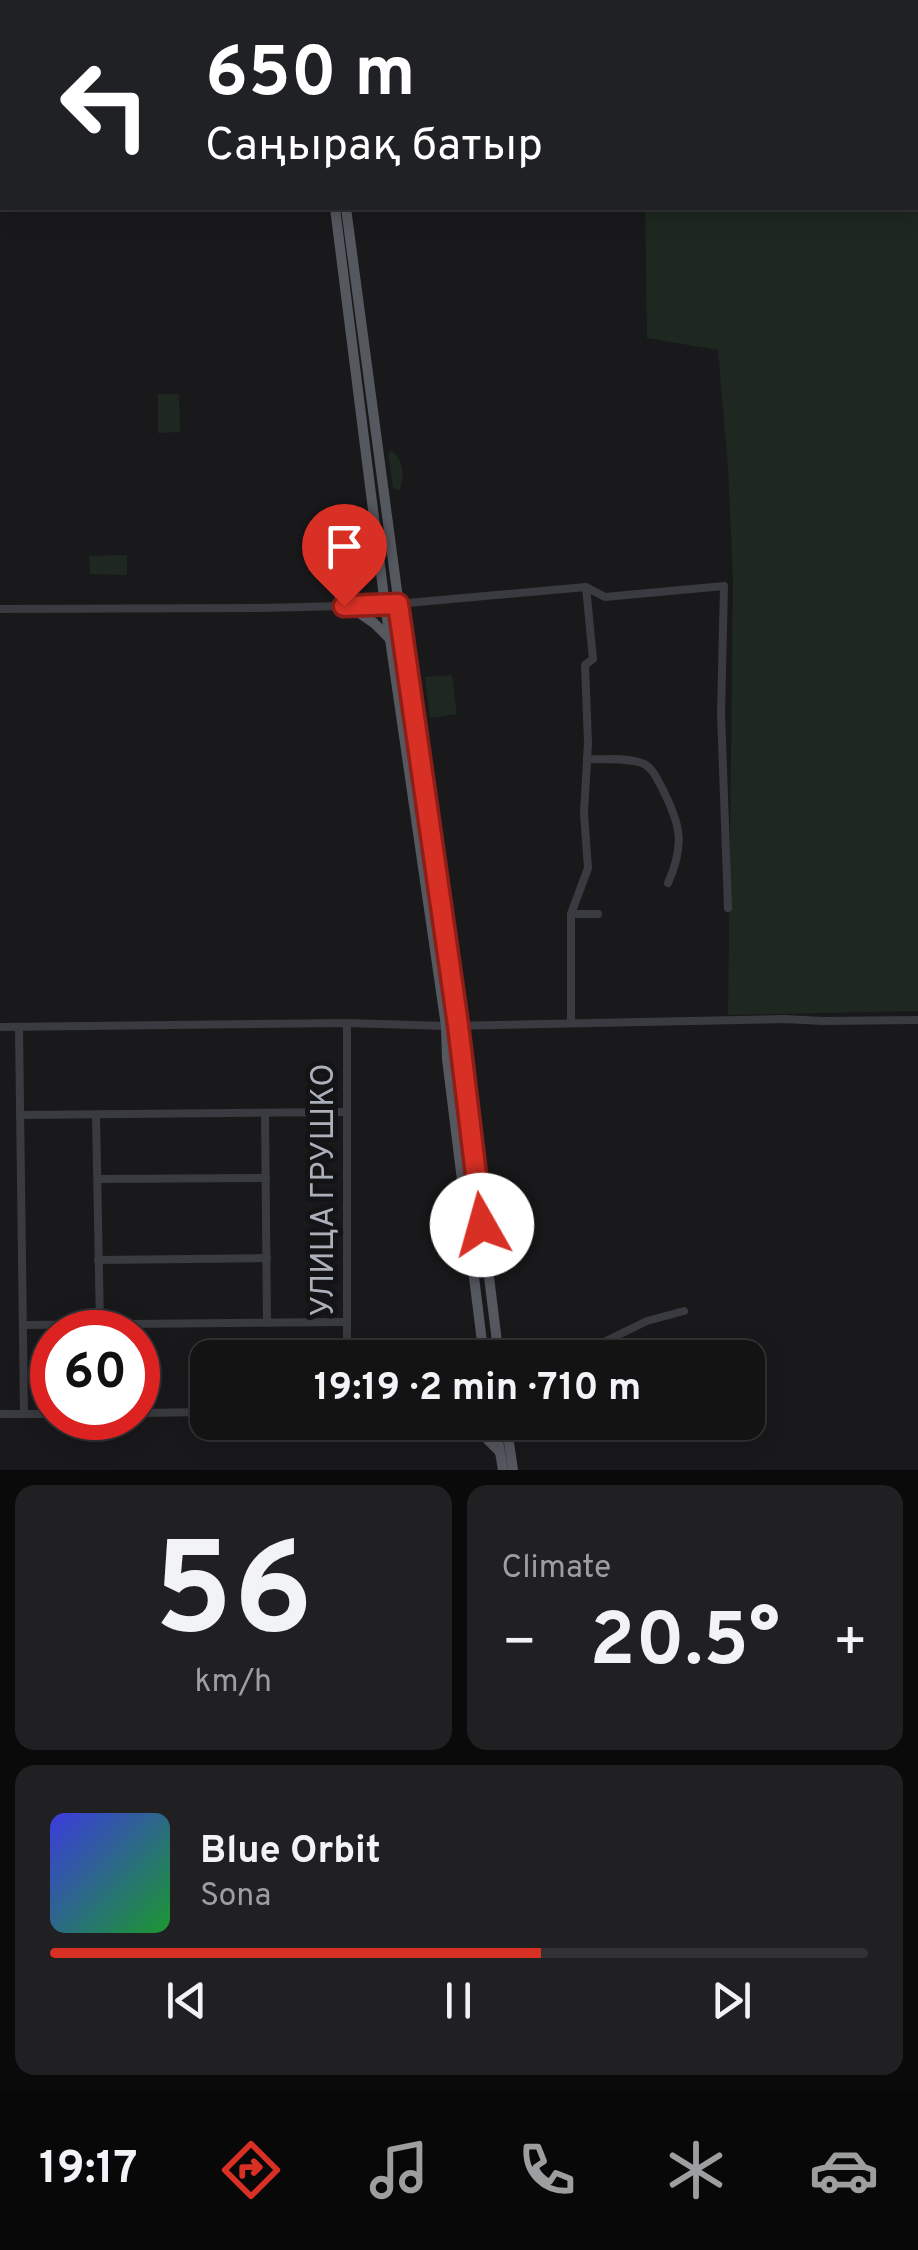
<!DOCTYPE html>
<html lang="en">
<head>
<meta charset="utf-8">
<style>
  body { margin:0; font-family:Overpass,sans-serif; background:#202022; color:#f1f3f6; height:100vh; display:flex; flex-direction:column; font-size:38px; white-space:nowrap }
  * { box-sizing:border-box; margin:0 }
  p { font-size:32px; color:#9d9ea0 }
  .icon { flex:none; width:55px; height:55px; fill:none; stroke:currentColor; stroke-width:2; stroke-linecap:round; stroke-linejoin:round }
  .map { position:relative; height:1470px; overflow:hidden }
  .details { display:flex; flex-direction:column; gap:15px; padding:15px; background:#0a0a0b; flex:1 }
  .details>* { flex:none }
  .banner { position:absolute; left:0px; top:0px; width:920px; height:210px; box-shadow:0 5px 25px #0003,0 0 0 2px #323234; background:#202124; color:#fff; overflow:hidden }
  .speed { position:absolute; left:30px; top:1310px; display:flex; gap:20px; font-size:50px; font-weight:700; text-align:center }
  .speed>* { display:grid; place-content:center; width:130px; height:130px; border-radius:50%; background:#131314; box-shadow:0 5px 25px #0003,0 0 0 2px #323234; line-height:1 }
  .speed .limit { border:15px solid #d22; background:#fff; color:#111 }
  .pin { position:absolute; display:grid; place-items:center; width:85px; height:85px; color:#fff; margin:-102px -42px; border-radius:50% 50% 50% 0; rotate:-45deg; box-shadow:0 0 10px #0007 }
  .pin .icon { rotate:45deg }
  .me { position:absolute; width:110px; margin:-55px; rotate:353deg; stroke-linejoin:round; filter:drop-shadow(0 0 8px #0008) }
  .turn { display:flex; align-items:center; gap:35px; height:210px; padding:0 40px; font-size:45px }
  .turn .icon { width:130px; height:130px; stroke-width:2.5 }
  .turn b { display:block; font-size:70px; line-height:85px }
  .big { font-size:75px; font-weight:700; line-height:1.1 }
  .details .card { flex:1; display:flex; flex-direction:column; justify-content:center; gap:15px; min-width:0; padding:0 35px; border-radius:20px; background:#202022 }
  .details .dial { align-items:center; gap:0 }
  .dial b { font-size:130px; line-height:1 }
  .song { display:flex; align-items:center; gap:30px }
  .cover { width:120px; height:120px; border-radius:15px; background:linear-gradient(135deg,hsl(240 70% 55%),hsl(130 70% 35%)) }
  .played { height:10px; border-radius:5px; background:linear-gradient(90deg,#d93025 60%,#323234 60%) }
  .keys { display:flex; justify-content:space-around; direction:ltr }
  .heat { display:flex; justify-content:space-between; align-items:center; font-size:55px; direction:ltr }
  .details .tiles { flex:1; display:grid; gap:15px; grid-template-columns:1fr 1fr }
  .card:last-child { grid-column:span 2 }
  .trip { position:absolute; left:190px; top:1340px; width:575px; height:100px; border-radius:20px; background:#131314; box-shadow:0 5px 25px #0003,0 0 0 2px #323234; font-weight:700; line-height:100px; text-align:center }
  .tabs { display:flex; height:160px; justify-content:space-around; align-items:center; background:#080808; color:#9d9ea0 }
  .tabs .icon { width:70px; height:70px }
  .tabs .selected { color:#d93025 }
  .tabs b { font-size:45px; color:#f1f3f6 }
  .map>svg:first-child { display:block }
  .green { fill:#1e2720 }
  .lines { fill:none; stroke-linecap:round; stroke-linejoin:round }
  .stream { stroke:#2e3840; stroke-width:2.5 }
  .minor { stroke:#3a3b40; stroke-width:8 }
  .major { stroke:#56585f; stroke-width:10 }
  .route-casing { stroke:#8d1f18; stroke-width:25 }
  .route { stroke:#d93025; stroke-width:18 }
  .labels { text-anchor:middle; stroke-width:10; stroke-linejoin:round; paint-order:stroke }
  .street-label { font-size:32px; fill:#abb0bb; stroke:#141416 }
</style>
</head>
<body>
<div class="map">
<svg width="918" height="1470" viewBox="0 0 918 1470">
  <rect width="100%" height="100%" fill="#19191b"/>
  <g class="green">
    <path d="M685,0H891L894,2H681Z"/>
    <path d="M918,18V1011L728,1015L733,580L728,469L718,350L647,338L645,208H918Z"/>
    <path d="M158,394H179L180,432L158,433Z"/>
    <path d="M391,451C404,457 405,479 399,491L393,488L388,454Z"/>
    <path d="M127,555V575L90,574L89,556Z"/>
    <path d="M452,675L457,714L430,718L425,677Z"/>
  </g>
  <g class="lines">
    <g class="stream">
      <path d="M229,0V2"/>
      <path d="M384,0V2"/>
      <path d="M0,56L2,55"/>
    </g>
    <g class="minor">
      <path d="M0,195H2"/>
      <path d="M0,609L261,608L385,605L586,587L605,597L724,586L721,713L728,908"/>
      <path d="M587,759C605,760 625,757 642,763C652,767 656,777 661,786C680,823 686,843 668,883"/>
      <path d="M571,914H598"/>
      <path d="M571,1023V914L588,868L584,813L588,743L585,665L593,659L586,587"/>
      <path d="M0,1027L347,1023L446,1026L784,1019L823,1021L918,1020"/>
      <path d="M19,1027L24,1414"/>
      <path d="M265,1113L267,1323"/>
      <path d="M20,1115L347,1112"/>
      <path d="M96,1115L100,1325"/>
      <path d="M98,1179L266,1178"/>
      <path d="M98,1260L267,1258"/>
      <path d="M23,1325L347,1322"/>
      <path d="M347,1358V1023"/>
      <path d="M571,1358L647,1321L684,1311"/>
      <path d="M138,1413L208,1412"/>
      <path d="M0,1414H52"/>
    </g>
    <g class="major">
      <path d="M309,0V2"/>
      <path d="M321,0V2"/>
      <path d="M0,98H2"/>
      <path d="M335,208L385,605L446,1026L447,1059L484,1358"/>
      <path d="M346,208L401,621L458,1025L499,1358"/>
      <path d="M349,606L374,623L390,639"/>
      <path d="M465,1422L480,1432L499,1451"/>
      <path d="M495,1422L503,1470"/>
      <path d="M506,1422L513,1470"/>
    </g>
  </g>
  <g class="lines">
    <defs>
      <path id="route" d="M344,606L398,604L458,1025L482,1225"/>
    </defs>
    <use href="#route" class="route-casing"/>
    <use href="#route" class="route"/>
  </g>
  <g class="labels">
    <g class="street-label">
      <text transform="translate(322 1190) rotate(-90)" y="11">УЛИЦА ГРУШКО</text>
    </g>
  </g>
</svg>
<div class="speed"><div class="limit">60</div></div>
<div class="pin" style="left:344px;top:606px;background:#d93025"><svg class="icon" aria-label="arrive" viewBox="0 0 24 24"><path d="M6 21V4h12l-3 4 3 4H6"/></svg></div>
<svg class="me" style="left:482px;top:1225px" viewBox="-20 -20 40 40"><circle r="19" fill="#fff"/><path d="M0-13L10 11 0 6-10 11z" fill="#d93025"/></svg>
<div class="trip">19:19 · 2 min · 710 m</div>
<div class="banner">
<div class="turn"><svg class="icon" aria-label="left" viewBox="0 0 24 24"><path d="M17 20v-9H6M10 6l-5 5 5 5"/></svg><div><b>650 m</b>Саңырақ батыр</div></div>
</div>
</div>
<section class="details">
<div class="tiles">
<div class="card dial"><b>56</b><p>km/h</p></div>
<div class="card"><p>Climate</p>
<div class="heat"><a>−</a><b class="big">20.5°</b><a>+</a></div>
</div>
<div class="card">
<div class="song"><i class="cover"></i><div><b>Blue Orbit</b><p>Sona</p></div></div>
<div class="played"></div>
<div class="keys"><svg class="icon" aria-label="previous" viewBox="0 0 24 24"><path d="M18 5L8 12l10 7zM5 5v14"/></svg><svg class="icon" aria-label="pause" viewBox="0 0 24 24"><path d="M8 5v14M16 5v14"/></svg><svg class="icon" aria-label="next" viewBox="0 0 24 24"><path d="M6 5l10 7-10 7zM19 5v14"/></svg></div>
</div>
</div>
</section>
<nav class="tabs">
<b>19:17</b>
<svg class="icon selected" aria-label="directions" viewBox="0 0 24 24"><path d="M12 3l9 9-9 9-9-9zM9 14v-3h6M13 9l2 2-2 2"/></svg>
<svg class="icon" aria-label="music" viewBox="0 0 24 24"><path d="M9 18V5l10-2v13"/><circle cx="6" cy="18" r="3"/><circle cx="16" cy="16" r="3"/></svg>
<svg class="icon" aria-label="phone" viewBox="0 0 24 24"><path d="M5 4h4l2 5-3 2q2 4 5 5l2-3 5 2v4C11 20 4 13 5 4z"/></svg>
<svg class="icon" aria-label="climate" viewBox="0 0 24 24"><path d="M12 3v18M4 7l16 10M4 17L20 7"/></svg>
<svg class="icon" aria-label="car" viewBox="0 0 24 24"><path d="M5 17H2v-5l4-1 3-4h7l3 4 3 1v5h-3M9 17h6M6 11h13"/><circle cx="7" cy="17" r="2"/><circle cx="17" cy="17" r="2"/></svg>
</nav>
</body>
</html>
